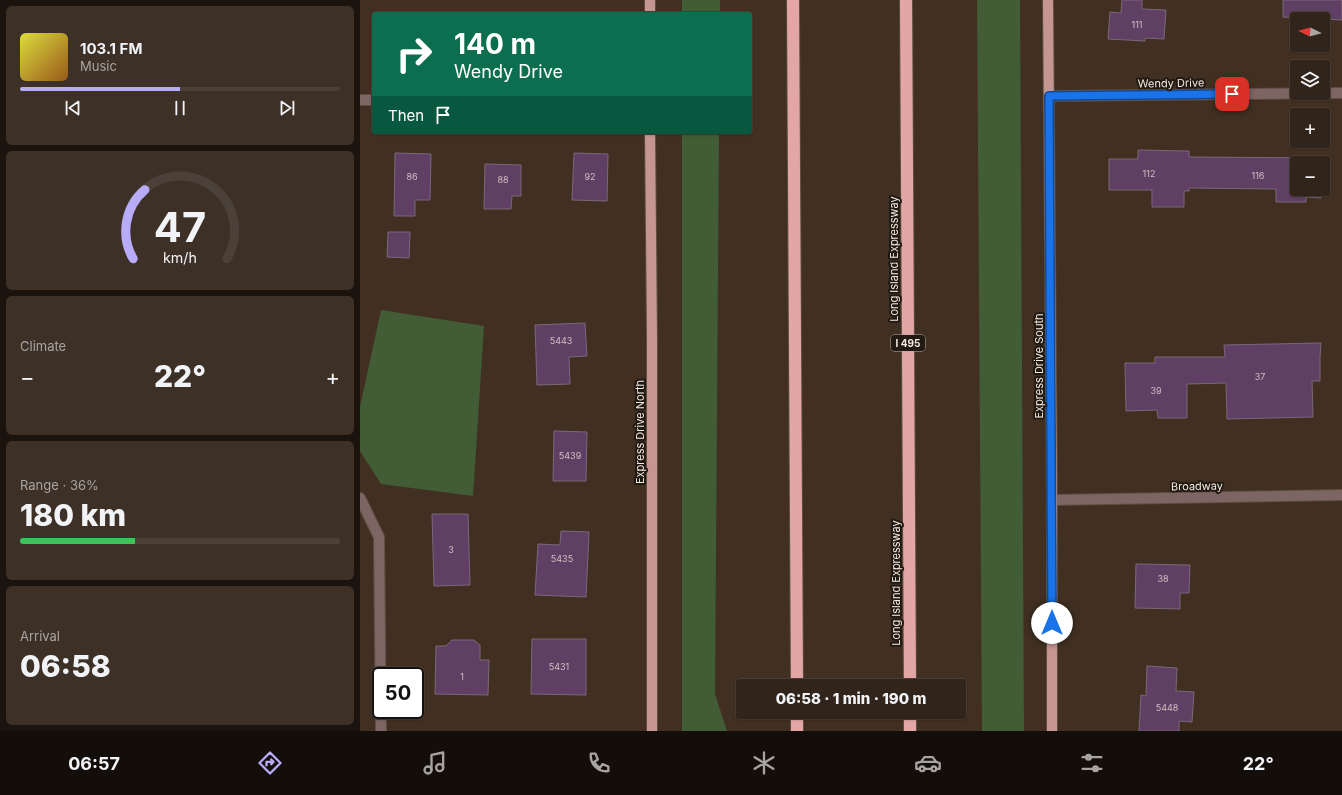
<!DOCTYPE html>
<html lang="en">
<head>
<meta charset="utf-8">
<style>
  body { margin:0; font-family:Inter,sans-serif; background:#3d3027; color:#f1f3f6; height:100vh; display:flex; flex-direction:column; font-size:15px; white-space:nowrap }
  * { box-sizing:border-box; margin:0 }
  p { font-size:13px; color:#a8a4a2 }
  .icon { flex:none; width:22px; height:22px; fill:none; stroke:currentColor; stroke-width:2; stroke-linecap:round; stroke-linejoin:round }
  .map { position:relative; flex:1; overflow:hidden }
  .sheet { display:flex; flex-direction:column; gap:6px; padding:6px; background:#1b140e; width:360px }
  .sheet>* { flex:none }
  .guide { position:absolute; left:12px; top:12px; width:380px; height:122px; border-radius:4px; box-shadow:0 1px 3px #0004,0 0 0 1px #4c4139; background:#0b6e4f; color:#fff; overflow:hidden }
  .needle { width:26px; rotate:276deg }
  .tools { position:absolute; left:930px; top:12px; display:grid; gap:8px }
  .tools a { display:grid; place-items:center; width:40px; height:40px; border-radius:4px; background:#31241a; box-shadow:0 1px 3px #0004,0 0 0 1px #4c4139; font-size:20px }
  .speed { position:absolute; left:12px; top:667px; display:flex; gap:8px; font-size:20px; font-weight:700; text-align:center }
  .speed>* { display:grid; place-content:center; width:52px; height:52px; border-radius:50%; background:#31241a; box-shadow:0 1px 3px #0004,0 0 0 1px #4c4139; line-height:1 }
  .speed .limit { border:2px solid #111; border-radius:6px; background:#fff; color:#111 }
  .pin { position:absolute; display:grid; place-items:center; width:34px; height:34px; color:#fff; margin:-17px; border-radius:8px; box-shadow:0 2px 6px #0006 }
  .me { position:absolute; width:44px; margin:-22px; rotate:0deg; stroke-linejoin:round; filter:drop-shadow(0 0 3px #0008) }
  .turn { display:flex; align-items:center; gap:14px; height:84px; padding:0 16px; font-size:18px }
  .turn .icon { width:52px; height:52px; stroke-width:2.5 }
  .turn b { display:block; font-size:28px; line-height:34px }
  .then { display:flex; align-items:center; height:38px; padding:0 16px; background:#0003; gap:8px; font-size:15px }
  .big { font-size:30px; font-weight:800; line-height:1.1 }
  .sheet .widget { flex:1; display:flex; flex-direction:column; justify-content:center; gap:6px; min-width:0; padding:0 14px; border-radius:6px; background:#3d3027 }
  .sheet .dial { align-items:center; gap:0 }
  .dial svg { height:104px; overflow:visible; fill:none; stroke:#4c4139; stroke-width:7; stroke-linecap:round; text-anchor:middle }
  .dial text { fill:#f1f3f6; stroke:none }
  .song { display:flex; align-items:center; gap:12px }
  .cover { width:48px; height:48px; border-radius:6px; background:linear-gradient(135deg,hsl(60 70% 55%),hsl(30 70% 35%)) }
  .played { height:4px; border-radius:2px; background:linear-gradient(90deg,#b8abf7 50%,#4c4139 50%) }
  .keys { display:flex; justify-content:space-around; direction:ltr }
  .heat { display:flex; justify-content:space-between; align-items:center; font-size:22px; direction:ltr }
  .charge { height:6px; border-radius:3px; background:linear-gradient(90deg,#34c759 36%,#4c4139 0) }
  .trip { position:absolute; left:376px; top:679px; width:230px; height:40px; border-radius:4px; background:#31241a; box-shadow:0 1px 3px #0004,0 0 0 1px #4c4139; font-weight:800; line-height:40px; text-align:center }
  .dock { display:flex; height:64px; justify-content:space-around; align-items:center; background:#140e0a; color:#a8a4a2 }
  .dock .icon { width:28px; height:28px }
  .dock .on { color:#b8abf7 }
  .dock b { font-size:18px; color:#f1f3f6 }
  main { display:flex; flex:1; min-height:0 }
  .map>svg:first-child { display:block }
  .green { fill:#425c35 }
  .building { fill:#5f3f63; stroke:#79697b; fill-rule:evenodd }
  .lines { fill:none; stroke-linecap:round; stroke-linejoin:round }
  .minor-casing { stroke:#5e4e40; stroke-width:12 }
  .major-casing { stroke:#5e4e40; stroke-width:12 }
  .highway-casing { stroke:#5e4e40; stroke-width:14 }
  .minor { stroke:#7d6564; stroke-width:10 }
  .major { stroke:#c59592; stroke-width:10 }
  .highway { stroke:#e2a7a5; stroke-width:12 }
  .route-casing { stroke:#114b97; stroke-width:10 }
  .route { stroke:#1a73e8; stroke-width:7 }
  .labels { text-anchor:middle; stroke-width:4; stroke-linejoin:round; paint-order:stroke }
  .number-label { font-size:9px; fill:#d0bec1 }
  .shield { fill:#211a13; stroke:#b5aba2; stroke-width:1 }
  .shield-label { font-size:10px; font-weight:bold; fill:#f5e9e0 }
  .street-label { font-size:11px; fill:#f5e9e0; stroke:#211a13 }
</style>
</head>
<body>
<main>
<section class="sheet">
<div class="widget">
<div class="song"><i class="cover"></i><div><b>103.1 FM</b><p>Music</p></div></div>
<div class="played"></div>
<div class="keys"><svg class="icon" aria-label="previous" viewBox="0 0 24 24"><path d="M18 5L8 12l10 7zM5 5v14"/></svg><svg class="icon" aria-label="pause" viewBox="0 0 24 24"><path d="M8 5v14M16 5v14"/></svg><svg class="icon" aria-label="next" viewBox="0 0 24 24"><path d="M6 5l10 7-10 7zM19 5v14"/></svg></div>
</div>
<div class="widget dial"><svg viewBox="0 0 100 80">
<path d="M14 69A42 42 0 1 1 86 69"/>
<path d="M14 69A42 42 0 0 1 23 16" stroke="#b8abf7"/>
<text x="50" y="56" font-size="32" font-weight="700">47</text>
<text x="50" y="72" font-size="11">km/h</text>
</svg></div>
<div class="widget"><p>Climate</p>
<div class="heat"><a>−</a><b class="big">22°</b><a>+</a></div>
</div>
<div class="widget"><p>Range · 36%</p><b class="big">180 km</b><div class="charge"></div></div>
<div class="widget"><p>Arrival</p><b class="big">06:58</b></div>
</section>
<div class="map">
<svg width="982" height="731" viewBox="0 0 982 731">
  <rect width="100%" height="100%" fill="#413022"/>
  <g class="green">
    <rect x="322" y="0" width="38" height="14"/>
    <path d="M617,0H660L664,731H622Z"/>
    <path d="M322,132H359L355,694L367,731H322Z"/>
    <path d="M21,310L124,326L113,496L21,484L0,451V407Z"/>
  </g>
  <g class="building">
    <path d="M762,0H782V9L806,10L804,39L785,38V41L748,39L750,12L761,13Z"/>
    <path d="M923,0H982V20L923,17Z"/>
    <path d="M778,150L829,151V157L965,158V191H961V198L946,197V202H916V189L829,188V191H824V207H792V190H749V159H778ZM937,163H963V189H937Z"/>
    <path d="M35,153L71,154L70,200H55V216H34Z"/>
    <path d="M214,153L248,154L247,201L212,200Z"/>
    <path d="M125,164L161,165V196H152L151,209H124Z"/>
    <path d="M28,232H50L49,258L27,257Z"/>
    <path d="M225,323L227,356L209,357L210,384L177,385L175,325Z"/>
    <path d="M961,343L960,357V381H952L953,417L867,419L866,383L827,384V418H798L797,410L766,411L765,363H795V357H865L864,345Z"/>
    <path d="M194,431L227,432L226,481H193Z"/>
    <path d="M72,514H108L110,585L74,586Z"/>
    <path d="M201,531L229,532L226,597L175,595L178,544L200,545Z"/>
    <path d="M776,564L830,565L829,593H820V609L775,608Z"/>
    <path d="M172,639H226V695L171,694Z"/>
    <path d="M92,640H114L120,645V660H129L128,695L75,694L76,646H86Z"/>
    <path d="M787,666L817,668L816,691L834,692L832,722L819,721V731H779L781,695L786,696Z"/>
  </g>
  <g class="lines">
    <defs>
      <g id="minor">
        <path d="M689,96L982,93"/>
        <path d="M0,100H14"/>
        <path d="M0,498L19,537L21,731"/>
        <path d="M692,500L982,495"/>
      </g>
      <g id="major">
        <path d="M290,0V14"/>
        <path d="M688,0L692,500V731"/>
        <path d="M290,132L292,337V731"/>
      </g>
      <g id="highway">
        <path d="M433,0L437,686"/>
        <path d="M546,0L550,686"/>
        <path d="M437,712V731"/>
        <path d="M550,712V731"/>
      </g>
    </defs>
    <use href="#minor" class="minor-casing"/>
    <use href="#major" class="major-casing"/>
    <use href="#highway" class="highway-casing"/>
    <use href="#minor" class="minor"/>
    <use href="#major" class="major"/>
    <use href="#highway" class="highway"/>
  </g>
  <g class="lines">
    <defs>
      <path id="route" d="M692,623L689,96L872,94"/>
    </defs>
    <use href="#route" class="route-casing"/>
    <use href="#route" class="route"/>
  </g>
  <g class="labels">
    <g class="number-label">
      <text x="777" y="28">111</text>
      <text x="789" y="177">112</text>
      <text x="898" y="179">116</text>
      <text x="52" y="180">86</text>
      <text x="230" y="180">92</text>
      <text x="143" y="183">88</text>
      <text x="201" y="344">5443</text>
      <text x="900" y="380">37</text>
      <text x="796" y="394">39</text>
      <text x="210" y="459">5439</text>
      <text x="91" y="553">3</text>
      <text x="202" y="562">5435</text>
      <text x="803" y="582">38</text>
      <text x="199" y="670">5431</text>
      <text x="102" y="680">1</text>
      <text x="807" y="711">5448</text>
    </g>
    <rect class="shield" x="531" y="335" width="34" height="16" rx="3"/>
    <g class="shield-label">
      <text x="548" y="347">I 495</text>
    </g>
    <g class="street-label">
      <text transform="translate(811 83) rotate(-1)" y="4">Wendy Drive</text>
      <text transform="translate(534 259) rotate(-90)" y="4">Long Island Expressway</text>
      <text transform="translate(679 366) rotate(-90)" y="4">Express Drive South</text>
      <text transform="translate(280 432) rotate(-90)" y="4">Express Drive North</text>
      <text transform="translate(837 486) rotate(-1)" y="4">Broadway</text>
      <text transform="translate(536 583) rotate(-90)" y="4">Long Island Expressway</text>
    </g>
  </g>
</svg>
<div class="tools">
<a><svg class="needle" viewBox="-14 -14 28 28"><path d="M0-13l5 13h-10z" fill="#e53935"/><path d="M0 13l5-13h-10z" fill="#a8a4a2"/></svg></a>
<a><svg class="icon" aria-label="layers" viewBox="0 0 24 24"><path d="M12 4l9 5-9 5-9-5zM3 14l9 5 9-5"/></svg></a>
<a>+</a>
<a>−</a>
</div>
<div class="speed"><div class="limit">50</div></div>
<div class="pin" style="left:872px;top:94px;background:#d93025"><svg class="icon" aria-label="arrive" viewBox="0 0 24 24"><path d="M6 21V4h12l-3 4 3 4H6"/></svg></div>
<svg class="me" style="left:692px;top:623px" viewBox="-20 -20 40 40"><circle r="19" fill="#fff"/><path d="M0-13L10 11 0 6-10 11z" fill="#1a73e8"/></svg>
<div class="trip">06:58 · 1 min · 190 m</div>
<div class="guide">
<div class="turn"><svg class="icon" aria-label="right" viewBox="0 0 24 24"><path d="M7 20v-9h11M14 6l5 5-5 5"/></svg><div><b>140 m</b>Wendy Drive</div></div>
<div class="then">Then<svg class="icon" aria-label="arrive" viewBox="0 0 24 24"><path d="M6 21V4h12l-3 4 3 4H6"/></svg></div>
</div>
</div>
</main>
<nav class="dock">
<b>06:57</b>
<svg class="icon on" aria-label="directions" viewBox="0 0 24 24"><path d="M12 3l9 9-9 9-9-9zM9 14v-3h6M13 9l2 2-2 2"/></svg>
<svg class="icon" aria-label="music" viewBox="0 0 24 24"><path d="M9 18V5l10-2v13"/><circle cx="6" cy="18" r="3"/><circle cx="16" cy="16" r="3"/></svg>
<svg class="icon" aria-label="phone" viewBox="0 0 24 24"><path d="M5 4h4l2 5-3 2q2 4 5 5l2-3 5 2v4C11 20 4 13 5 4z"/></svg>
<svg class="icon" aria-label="climate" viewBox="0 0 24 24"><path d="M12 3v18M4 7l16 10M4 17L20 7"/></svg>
<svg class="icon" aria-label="car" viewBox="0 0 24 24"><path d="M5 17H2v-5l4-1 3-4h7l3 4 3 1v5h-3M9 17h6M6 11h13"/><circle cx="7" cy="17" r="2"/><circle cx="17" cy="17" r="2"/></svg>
<svg class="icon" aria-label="filters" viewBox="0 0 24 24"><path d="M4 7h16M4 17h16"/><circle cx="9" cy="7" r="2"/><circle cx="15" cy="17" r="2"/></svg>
<b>22°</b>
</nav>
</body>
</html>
